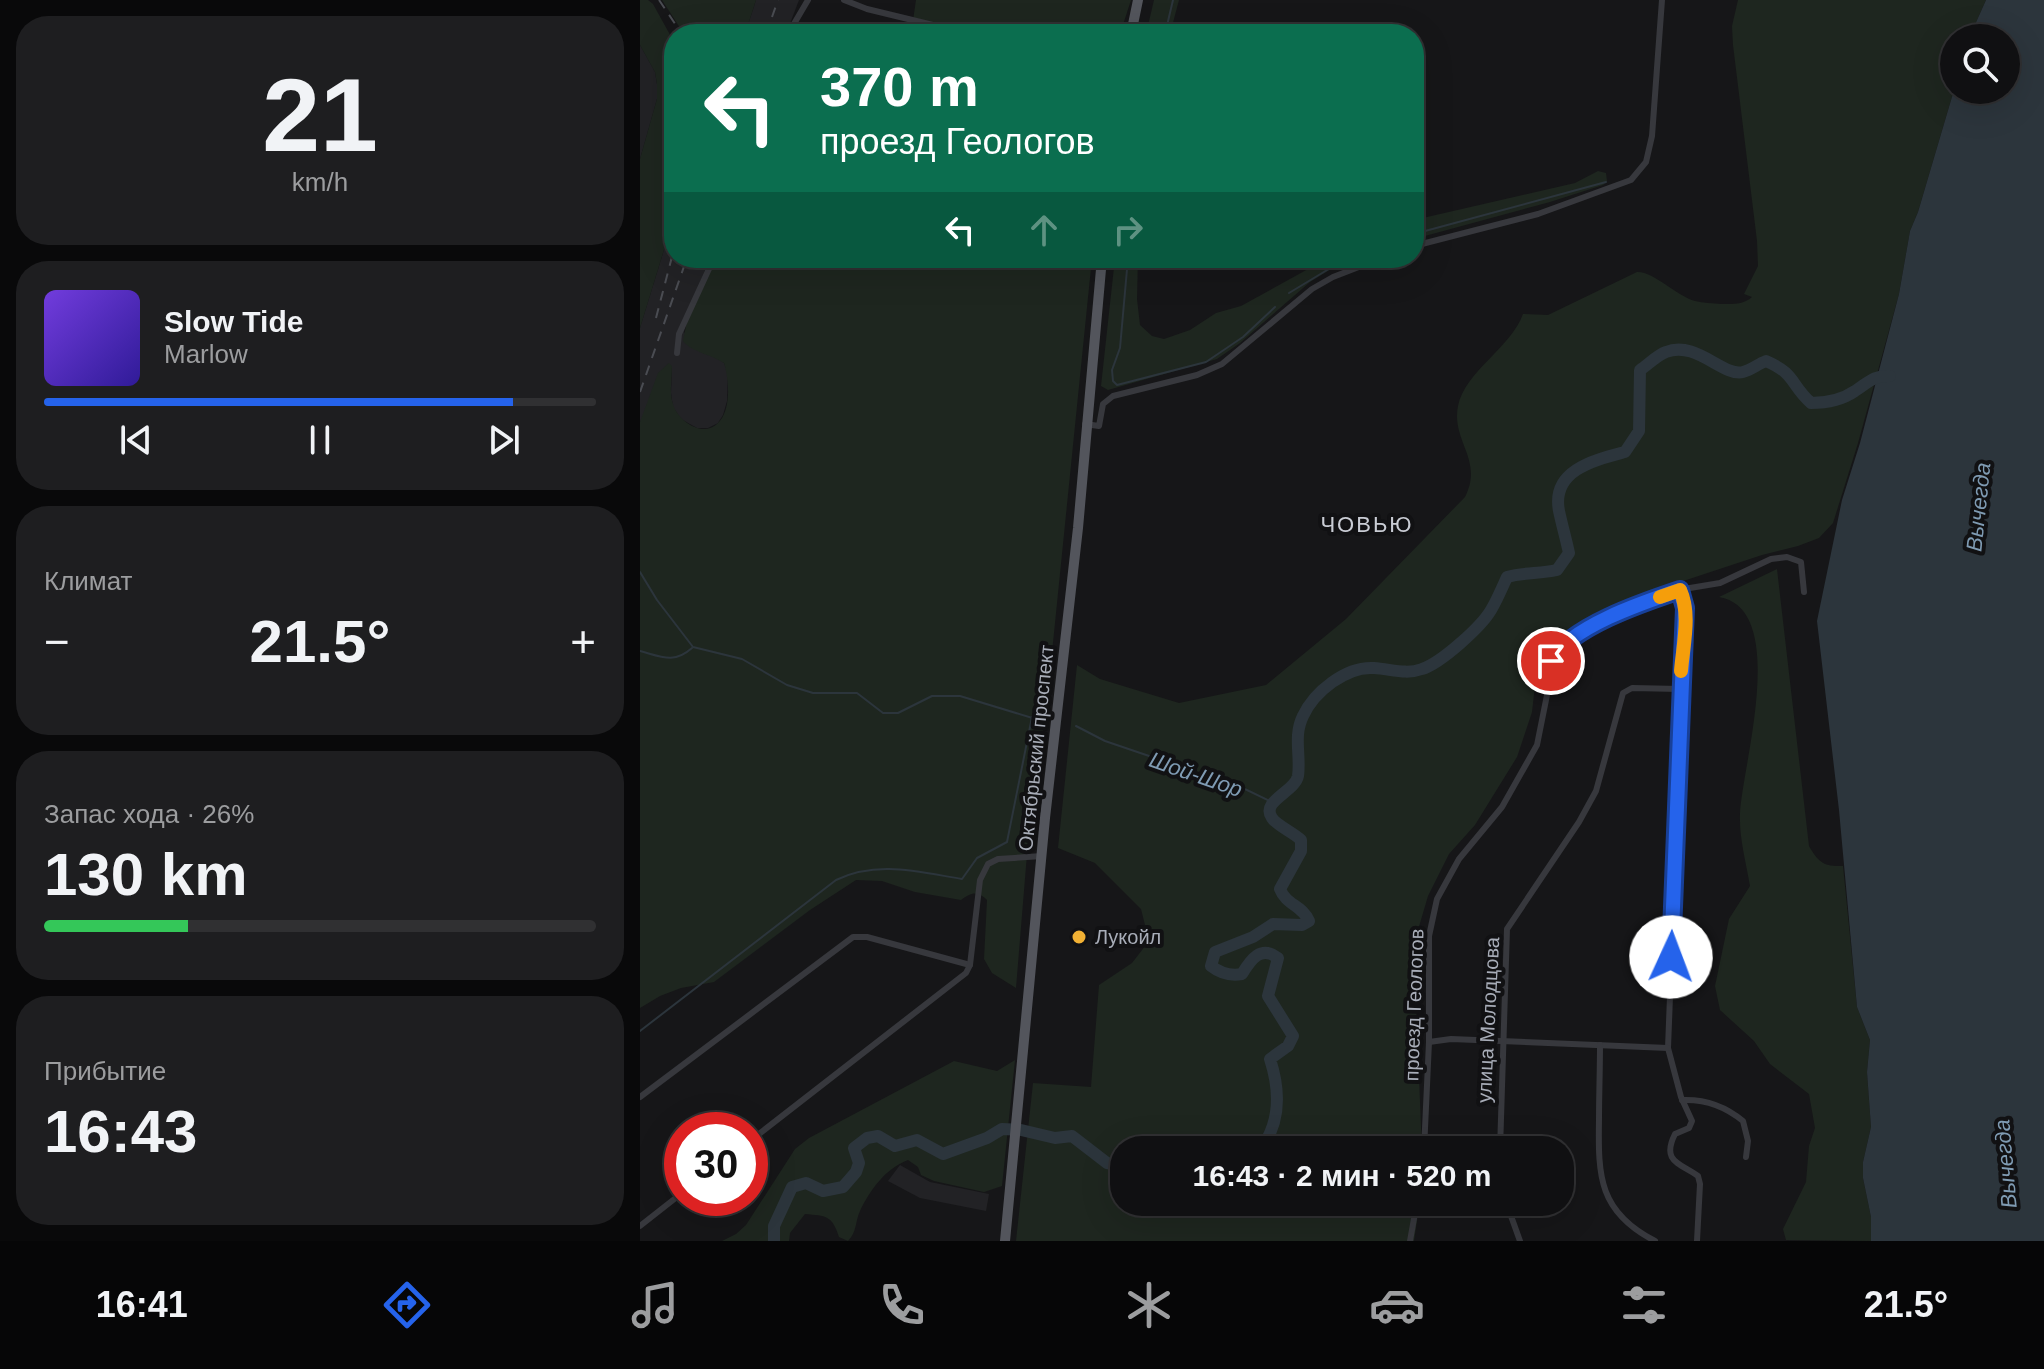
<!DOCTYPE html>
<html lang="ru">
<head>
<meta charset="utf-8">
<style>
  body { margin:0; font-family:Helvetica,sans-serif; background:#1e1e20; color:#f1f3f6; height:100vh; display:flex; flex-direction:column; font-size:30px; white-space:nowrap }
  * { box-sizing:border-box; margin:0 }
  p { font-size:26px; color:#9c9d9f }
  .icon { flex:none; width:44px; height:44px; fill:none; stroke:currentColor; stroke-width:2; stroke-linecap:round; stroke-linejoin:round }
  .map { position:relative; flex:1; overflow:hidden }
  .sheet { display:flex; flex-direction:column; gap:16px; padding:16px; background:#09090a; width:640px }
  .sheet>* { flex:none }
  .banner { position:absolute; left:24px; top:24px; width:760px; height:244px; border-radius:32px; box-shadow:0 8px 32px #0002,0 0 0 2px #303032; background:#0b6e4f; color:#fff; overflow:hidden }
  .controls { position:absolute; left:1300px; top:24px; display:grid; gap:16px }
  .controls a { display:grid; place-items:center; width:80px; height:80px; border-radius:50%; background:#101012; box-shadow:0 8px 32px #0002,0 0 0 2px #303032; font-size:40px }
  .speed { position:absolute; left:24px; top:1112px; display:flex; gap:16px; font-size:40px; font-weight:700; text-align:center }
  .speed>* { display:grid; place-content:center; width:104px; height:104px; border-radius:50%; background:#101012; box-shadow:0 8px 32px #0002,0 0 0 2px #303032; line-height:1 }
  .speed .limit { border:12px solid #d22; background:#fff; color:#111 }
  .pin { position:absolute; display:grid; place-items:center; width:68px; height:68px; color:#fff; margin:-34px; border:4px solid #fff; border-radius:50%; box-shadow:0 2px 8px #0007 }
  .me { position:absolute; width:88px; margin:-44px; rotate:2deg; stroke-linejoin:round; filter:drop-shadow(0 0 6px #0008) }
  .turn { display:flex; align-items:center; gap:28px; height:168px; padding:0 24px; font-size:36px }
  .turn .icon { width:104px; height:104px; stroke-width:2.5 }
  .turn b { display:block; font-size:56px; line-height:68px }
  .lanes { display:flex; align-items:center; height:76px; padding:0 24px; background:#0003; justify-content:center; gap:40px; direction:ltr }
  .lanes .off { opacity:.35 }
  .big { font-size:60px; font-weight:800; line-height:1.1 }
  .sheet .widget { flex:1; display:flex; flex-direction:column; justify-content:center; gap:12px; min-width:0; padding:0 28px; border-radius:32px; background:#1e1e20 }
  .sheet .dial { align-items:center; gap:0 }
  .dial b { font-size:104px; line-height:1 }
  .song { display:flex; align-items:center; gap:24px }
  .cover { width:96px; height:96px; border-radius:12px; background:linear-gradient(135deg,hsl(260 70% 55%),hsl(250 70% 35%)) }
  .played { height:8px; border-radius:4px; background:linear-gradient(90deg,#2563eb 85%,#303032 85%) }
  .keys { display:flex; justify-content:space-around; direction:ltr }
  .heat { display:flex; justify-content:space-between; align-items:center; font-size:44px; direction:ltr }
  .charge { height:12px; border-radius:6px; background:linear-gradient(90deg,#34c759 26%,#303032 0) }
  .trip { position:absolute; left:470px; top:1136px; width:464px; height:80px; border-radius:32px; background:#101012; box-shadow:0 8px 32px #0002,0 0 0 2px #303032; font-weight:800; line-height:80px; text-align:center }
  .tabs { display:flex; height:128px; justify-content:space-around; align-items:center; background:#060607; color:#9c9d9f }
  .tabs .icon { width:56px; height:56px }
  .tabs .current { color:#2563eb }
  .tabs b { font-size:36px; color:#f1f3f6 }
  main { display:flex; flex:1; min-height:0 }
  .map>svg:first-child { display:block }
  .built { fill:#222225 }
  .green { fill:#1e261f }
  .water { fill:#2c353c }
  .lines { fill:none; stroke-linecap:round; stroke-linejoin:round }
  .stream { stroke:#2c353c; stroke-width:2 }
  .river { stroke:#2c353c; stroke-width:12 }
  .street { stroke:#37383d; stroke-width:6 }
  .primary { stroke:#53555c; stroke-width:10 }
  .rail { stroke:#4a4c52; stroke-width:2; stroke-dasharray:10 8; stroke-linecap:butt }
  .route-casing { stroke:#184099; stroke-width:20 }
  .route { stroke:#2563eb; stroke-width:14 }
  .slow { stroke:#f59e0b; stroke-width:14 }
  .poi-dot { fill:#f2b134; stroke:#111113; stroke-width:3 }
  .labels { text-anchor:middle; stroke-width:8; stroke-linejoin:round; paint-order:stroke }
  .street-label { font-size:20px; fill:#a8adb8; stroke:#111113 }
  .poi-label { font-size:20px; fill:#a8adb8; stroke:#111113; text-anchor:start }
  .water-label { font-size:22px; font-style:italic; fill:#7f9bb3; stroke:#111113 }
  .neighbourhood-label { font-size:22px; letter-spacing:2px; fill:#c9ccd4; stroke:#111113 }
</style>
</head>
<body>
<main>
<section class="sheet">
<div class="widget dial"><b>21</b><p>km/h</p></div>
<div class="widget">
<div class="song"><i class="cover"></i><div><b>Slow Tide</b><p>Marlow</p></div></div>
<div class="played"></div>
<div class="keys"><svg class="icon" aria-label="previous" viewBox="0 0 24 24"><path d="M18 5L8 12l10 7zM5 5v14"/></svg><svg class="icon" aria-label="pause" viewBox="0 0 24 24"><path d="M8 5v14M16 5v14"/></svg><svg class="icon" aria-label="next" viewBox="0 0 24 24"><path d="M6 5l10 7-10 7zM19 5v14"/></svg></div>
</div>
<div class="widget"><p>Климат</p>
<div class="heat"><a>−</a><b class="big">21.5°</b><a>+</a></div>
</div>
<div class="widget"><p>Запас хода · 26%</p><b class="big">130 km</b><div class="charge"></div></div>
<div class="widget"><p>Прибытие</p><b class="big">16:43</b></div>
</section>
<div class="map">
<svg width="1404" height="1241" viewBox="0 0 1404 1241">
  <rect width="100%" height="100%" fill="#161618"/>
  <g class="built">
    <path d="M116,0H159L146,34H105Z"/>
    <path d="M0,45L15,72L17,84V99L0,159Z"/>
    <path d="M34,217V258H70L49,311L44,332L63,353L74,356L84,363L88,373L87,401L83,415L78,423L68,428H57L41,419L33,407L31,393L32,366L0,422V328Z"/>
    <path d="M260,1165L290,1182L349,1194L346,1211L280,1198L248,1181Z"/>
  </g>
  <g class="green">
    <path d="M0,0H8L13,4L34,42V217L0,328V159L17,99V84L15,72L0,45Z"/>
    <path d="M22,0H116L105,34H44Z"/>
    <path d="M276,0H491L480,34H271Z"/>
    <path d="M514,0H539L530,34H506Z"/>
    <path d="M1098,0H1346L1329,38H1314V90L1278,212L1270,231L1259,294L1218,443L1193,523L1179,538L1158,546L1122,555L1007,593L920,637L906,649L897,668L892,712L877,757L835,825L809,854L788,896L778,930L775,981L782,1150H484V1202H780L774,1241H376L393,1083L451,1087L459,985L492,963L509,941L501,909L455,863L418,848L437,665L460,679L539,703L626,685L706,619L825,497C844,460 811,441 818,406C825,371 871,348 883,314L908,315L997,272C1013,271 1037,296 1055,301C1063,303 1073,303 1081,304C1093,304 1103,305 1112,297L1104,294L1118,266L1117,241L1093,45L1092,26Z"/>
    <path d="M958,171L966,173L967,181L963,185L910,202L774,239V220L935,183Z"/>
    <path d="M70,258H452L408,692L388,842L376,988L352,973L344,959L347,900C337,890 331,893 321,900L275,892L242,881L216,880L170,910L74,982L41,988L20,996L0,1008V422L18,373L29,363L32,366C32,379 29,392 33,404C37,420 62,438 77,424C92,411 89,379 84,363C71,354 53,353 43,341L49,311Z"/>
    <path d="M475,258H498L497,299L500,325L512,336L524,339L550,330L576,313L601,306L688,258H715L701,263L670,282L600,343L577,359L468,390L461,386Z"/>
    <path d="M1137,569L1169,846C1178,862 1184,867 1203,866L1217,1007L1230,1040L1227,1072L1231,1127L1223,1162V1178L1231,1217V1241L1146,1240L1143,1229L1166,1182L1169,1146L1175,1128L1169,1094L1130,1064L1114,1041L1080,1010L1075,986L1089,919L1110,886C1106,862 1099,838 1100,813C1102,767 1150,609 1079,597Z"/>
    <path d="M375,1060L362,1186L344,1192L294,1181L281,1175L278,1167L268,1160C246,1168 230,1190 220,1211C215,1222 217,1232 208,1241L199,1237C192,1215 186,1216 165,1214L150,1233L149,1241H82L96,1234L106,1225L155,1149L169,1138L314,1061L357,1071Z"/>
  </g>
  <path class="water" d="M1346,0H1404V1241H1231V1217L1223,1178V1162L1231,1127L1227,1072L1230,1040L1217,1007L1199,810L1177,621L1202,500L1220,443L1259,294L1270,231L1278,212L1314,90H1366V38H1329Z"/>
  <g class="lines">
    <g class="stream">
      <path d="M525,34L533,0"/>
      <path d="M774,234L966,182"/>
      <path d="M488,258L480,348L472,370L473,381L477,385L566,362L603,337L635,307"/>
      <path d="M649,293L707,258"/>
      <path d="M0,572L17,600L53,647L102,659L147,685L173,693H217L243,713H258L292,696H320L399,720"/>
      <path d="M0,651C22,657 34,664 52,648"/>
      <path d="M436,726L465,741L515,758L547,775L580,777L632,802"/>
      <path d="M0,1031L196,880C237,860 279,872 322,879L337,858L367,842L392,717"/>
    </g>
    <g class="river">
      <path d="M620,1150C641,1123 640,1090 630,1059L648,1046L653,1036L628,996L638,958C621,945 611,959 602,974C591,976 580,973 571,966L575,952L613,937L633,924L662,925L669,921C662,905 646,905 640,889L661,851V840C654,833 636,825 632,818C620,801 655,792 658,776C661,756 653,736 663,716C674,692 706,666 734,668C751,669 766,675 782,669C801,663 841,627 851,610C857,600 862,588 867,577C884,572 899,574 917,570L929,553C926,539 922,525 919,511C911,470 955,460 985,452L999,431L1000,370C1008,365 1017,355 1026,352C1056,340 1083,377 1103,372C1111,370 1118,364 1126,361C1156,374 1150,384 1171,403C1186,403 1202,400 1215,391C1228,383 1233,375 1250,376"/>
      <path d="M134,1241V1226L152,1187L166,1183L183,1191L203,1187L216,1172L219,1163L214,1148L227,1138L238,1136L255,1146L277,1140L303,1154L347,1138L362,1129L381,1130L415,1138L432,1136L467,1163L484,1166"/>
    </g>
    <g class="street">
      <path d="M204,0L227,9L330,34"/>
      <path d="M148,34L168,0"/>
      <path d="M774,246L898,214L991,180L1006,162L1012,136L1022,0"/>
      <path d="M37,353L39,334L74,258"/>
      <path d="M445,424L459,426L463,404L473,396L557,375L582,364L672,289L693,277L742,258"/>
      <path d="M1040,590L1045,608L1028,1048L1041,1097L1052,1121L1049,1128L1035,1134C1021,1162 1040,1163 1058,1176L1060,1184L1057,1241"/>
      <path d="M789,1042L811,1039L1028,1048"/>
      <path d="M960,1045C960,1070 959,1095 959,1120C958,1177 959,1212 1015,1241"/>
      <path d="M0,1097L213,937H227L330,965"/>
      <path d="M1042,1100C1065,1099 1085,1106 1103,1121L1108,1141L1106,1157"/>
      <path d="M110,1141L326,973L330,965L340,880L348,864L358,859L402,856"/>
      <path d="M784,1150L789,1042V936L797,899L819,859L862,807L897,745L915,655L928,639L1009,600L1044,589L1080,583L1131,559L1147,557L1161,562L1164,592"/>
      <path d="M860,1150L867,929L939,822L956,791L983,693L992,688L1040,689"/>
      <path d="M866,1202L880,1241"/>
      <path d="M0,1226L42,1193"/>
      <path d="M770,1241L777,1202"/>
    </g>
    <g class="primary">
      <path d="M491,34L498,0"/>
      <path d="M365,1241L405,818L438,528L462,258"/>
    </g>
    <g class="rail">
      <path d="M19,0L42,34"/>
      <path d="M126,34L138,0"/>
      <path d="M16,318L34,249"/>
      <path d="M0,392L47,258"/>
    </g>
  </g>
  <g class="lines">
    <defs>
      <path id="route" d="M911,661C929,627 1004,602 1040,590L1045,608L1031,957"/>
    </defs>
    <use href="#route" class="route-casing"/>
    <use href="#route" class="route"/>
    <path class="slow" d="M1020,597L1040,590C1051,614 1043,645 1041,671"/>
  </g>
  <circle class="poi-dot" cx="439" cy="937" r="8"/>
  <g class="labels">
    <g class="street-label">
      <text transform="translate(396 748) rotate(-84)" y="7">Октябрьский проспект</text>
      <text transform="translate(774 1005) rotate(-88)" y="7">проезд Геологов</text>
      <text transform="translate(848 1020) rotate(-87)" y="7">улица Молодцова</text>
    </g>
    <g class="poi-label">
      <text x="455" y="944">Лукойл</text>
    </g>
    <g class="water-label">
      <text transform="translate(1338 507) rotate(-84)" y="8">Вычегда</text>
      <text transform="translate(556 774) rotate(19)" y="8">Шой-Шор</text>
      <text transform="translate(1365 1164) rotate(-95)" y="8">Вычегда</text>
    </g>
    <g class="neighbourhood-label">
      <text x="727" y="532">ЧОВЬЮ</text>
    </g>
  </g>
</svg>
<div class="controls">
<a><svg class="icon" aria-label="search" viewBox="0 0 24 24"><circle cx="10" cy="10" r="6"/><path d="M15 15l6 6"/></svg></a>
</div>
<div class="speed"><div class="limit">30</div></div>
<div class="pin" style="left:911px;top:661px;background:#d93025"><svg class="icon" aria-label="arrive" viewBox="0 0 24 24"><path d="M6 21V4h12l-3 4 3 4H6"/></svg></div>
<svg class="me" style="left:1031px;top:957px" viewBox="-20 -20 40 40"><circle r="19" fill="#fff"/><path d="M0-13L10 11 0 6-10 11z" fill="#2563eb"/></svg>
<div class="trip">16:43 · 2 мин · 520 m</div>
<div class="banner">
<div class="turn"><svg class="icon" aria-label="left" viewBox="0 0 24 24"><path d="M17 20v-9H6M10 6l-5 5 5 5"/></svg><div><b>370 m</b>проезд Геологов</div></div>
<div class="lanes"><svg class="icon" aria-label="left" viewBox="0 0 24 24"><path d="M17 20v-9H6M10 6l-5 5 5 5"/></svg><svg class="icon off" aria-label="ahead" viewBox="0 0 24 24"><path d="M12 20V5M6 11l6-6 6 6"/></svg><svg class="icon off" aria-label="right" viewBox="0 0 24 24"><path d="M7 20v-9h11M14 6l5 5-5 5"/></svg></div>
</div>
</div>
</main>
<nav class="tabs">
<b>16:41</b>
<svg class="icon current" aria-label="directions" viewBox="0 0 24 24"><path d="M12 3l9 9-9 9-9-9zM9 14v-3h6M13 9l2 2-2 2"/></svg>
<svg class="icon" aria-label="music" viewBox="0 0 24 24"><path d="M9 18V5l10-2v13"/><circle cx="6" cy="18" r="3"/><circle cx="16" cy="16" r="3"/></svg>
<svg class="icon" aria-label="phone" viewBox="0 0 24 24"><path d="M5 4h4l2 5-3 2q2 4 5 5l2-3 5 2v4C11 20 4 13 5 4z"/></svg>
<svg class="icon" aria-label="climate" viewBox="0 0 24 24"><path d="M12 3v18M4 7l16 10M4 17L20 7"/></svg>
<svg class="icon" aria-label="car" viewBox="0 0 24 24"><path d="M5 17H2v-5l4-1 3-4h7l3 4 3 1v5h-3M9 17h6M6 11h13"/><circle cx="7" cy="17" r="2"/><circle cx="17" cy="17" r="2"/></svg>
<svg class="icon" aria-label="filters" viewBox="0 0 24 24"><path d="M4 7h16M4 17h16"/><circle cx="9" cy="7" r="2"/><circle cx="15" cy="17" r="2"/></svg>
<b>21.5°</b>
</nav>
</body>
</html>
